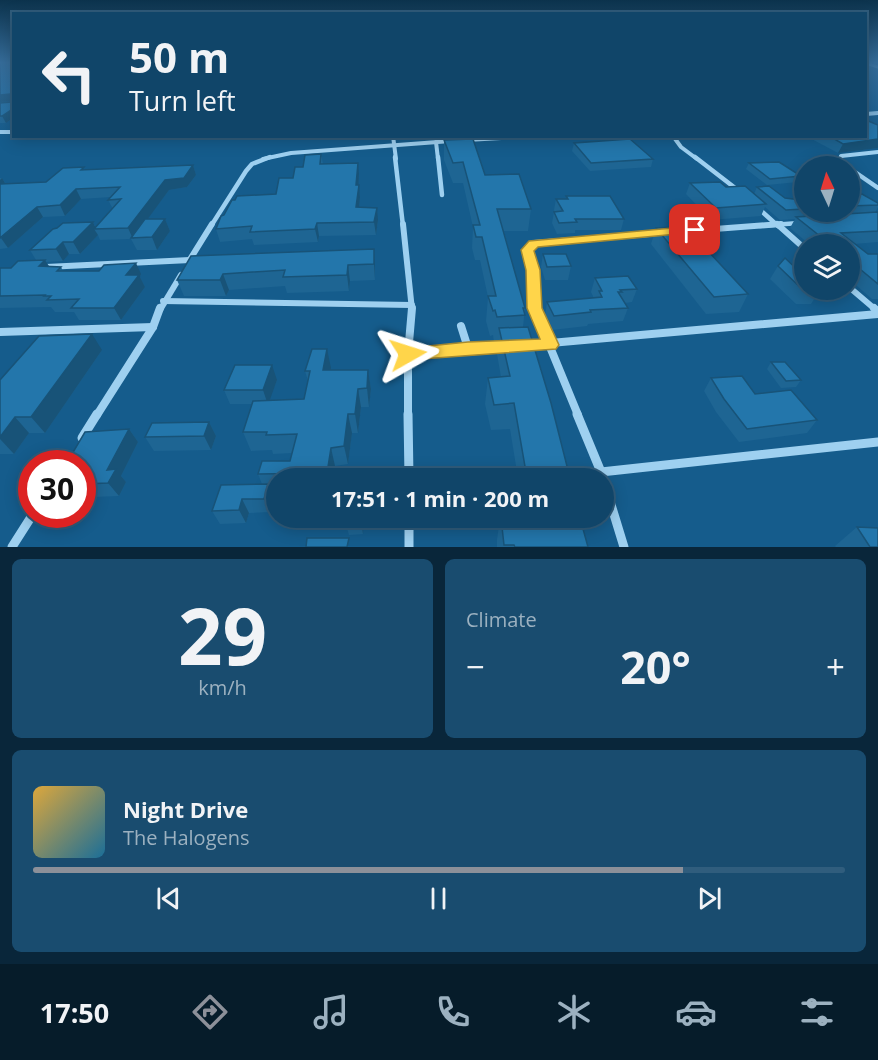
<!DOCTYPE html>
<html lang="en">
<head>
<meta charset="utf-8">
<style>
  body { margin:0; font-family:"Open Sans",sans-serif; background:#194c6f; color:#f1f3f6; height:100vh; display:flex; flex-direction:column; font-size:22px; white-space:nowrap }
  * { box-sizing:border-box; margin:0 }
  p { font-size:20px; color:#9cb1c0 }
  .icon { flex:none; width:33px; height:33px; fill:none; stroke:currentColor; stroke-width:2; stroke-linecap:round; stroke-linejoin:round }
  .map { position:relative; height:547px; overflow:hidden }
  .side { display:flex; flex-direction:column; gap:12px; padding:12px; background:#09263a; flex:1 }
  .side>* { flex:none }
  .guide { position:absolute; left:12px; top:12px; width:855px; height:126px; border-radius:0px; box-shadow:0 3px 15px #0003,0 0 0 2px #305d7d; background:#104569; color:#f1f3f6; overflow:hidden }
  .needle { width:39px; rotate:356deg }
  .fabs { position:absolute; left:794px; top:156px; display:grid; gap:12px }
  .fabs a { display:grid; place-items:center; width:66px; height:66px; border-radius:50%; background:#104569; box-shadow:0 3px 15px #0003,0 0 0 2px #305d7d; font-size:30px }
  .speed { position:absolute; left:18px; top:450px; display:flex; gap:12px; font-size:30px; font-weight:700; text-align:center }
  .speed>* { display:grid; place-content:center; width:78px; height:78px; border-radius:50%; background:#104569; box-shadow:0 3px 15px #0003,0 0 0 2px #305d7d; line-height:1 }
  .speed .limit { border:9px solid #d22; background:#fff; color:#111 }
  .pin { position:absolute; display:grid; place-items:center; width:51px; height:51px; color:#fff; margin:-26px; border-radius:12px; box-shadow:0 3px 9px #0006 }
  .me { position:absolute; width:66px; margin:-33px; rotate:84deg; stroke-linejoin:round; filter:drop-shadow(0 0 4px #0008) }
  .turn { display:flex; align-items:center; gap:21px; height:126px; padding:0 18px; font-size:27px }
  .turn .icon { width:78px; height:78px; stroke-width:2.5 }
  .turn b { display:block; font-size:42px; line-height:51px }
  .big { font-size:45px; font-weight:700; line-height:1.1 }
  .side .card { flex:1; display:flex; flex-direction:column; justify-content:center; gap:9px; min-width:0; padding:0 21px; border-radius:9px; background:#194c6f }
  .side .dial { align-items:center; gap:0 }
  .dial b { font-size:78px; line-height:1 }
  .song { display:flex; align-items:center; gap:18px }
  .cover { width:72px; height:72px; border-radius:9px; background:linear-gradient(135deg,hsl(40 70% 55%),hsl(200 70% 35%)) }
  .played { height:6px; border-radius:3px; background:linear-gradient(90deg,#8c9099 80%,#305d7d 80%) }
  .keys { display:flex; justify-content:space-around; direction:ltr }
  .heat { display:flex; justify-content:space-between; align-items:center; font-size:33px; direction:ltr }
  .side .tiles { flex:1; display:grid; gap:12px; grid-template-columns:1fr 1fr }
  .card:last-child { grid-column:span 2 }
  .trip { position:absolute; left:266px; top:468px; width:348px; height:60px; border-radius:30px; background:#104569; box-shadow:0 3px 15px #0003,0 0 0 2px #305d7d; font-weight:700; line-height:60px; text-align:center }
  .tab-bar { display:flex; height:96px; justify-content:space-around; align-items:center; background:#061c2a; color:#9cb1c0 }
  .tab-bar .icon { width:42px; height:42px }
  .tab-bar .current { color:#8c9099 }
  .tab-bar b { font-size:27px; color:#f1f3f6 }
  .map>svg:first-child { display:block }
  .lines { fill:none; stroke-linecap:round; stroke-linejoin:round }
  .street-far5 { stroke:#9ed0f0; stroke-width:3 }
  .street-far4 { stroke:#9ed0f0; stroke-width:4 }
  .street-far3 { stroke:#9ed0f0; stroke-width:4.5 }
  .street-far2 { stroke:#9ed0f0; stroke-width:6 }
  .street-far1 { stroke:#9ed0f0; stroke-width:8 }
  .street { stroke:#9ed0f0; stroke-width:9 }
  .wall { fill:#1e6593 }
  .shaded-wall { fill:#185378 }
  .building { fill:#2376ab; stroke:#185378; stroke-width:1.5 }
  .route { fill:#ffd54a; stroke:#a68a30; stroke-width:1.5 }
</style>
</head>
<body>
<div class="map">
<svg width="878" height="547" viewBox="0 0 878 547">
  <rect width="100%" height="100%" fill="#155c8c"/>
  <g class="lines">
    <path class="street-far5" d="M866,63L878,67"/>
    <g class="street-far4">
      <path d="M866,114L878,113"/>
      <path d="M0,132H14"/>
      <path d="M393,136L396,159"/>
      <path d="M673,136L681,147L697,159"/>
      <path d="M467,140L539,136"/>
      <path d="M436,142L438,159"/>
      <path d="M263,159L291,153L451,141"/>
      <path d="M840,159L841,156L878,152"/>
    </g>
    <g class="street-far3">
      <path d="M395,157L403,226"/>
      <path d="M438,157L442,195"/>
      <path d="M695,157L739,191"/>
      <path d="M841,157L840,160L847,166"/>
      <path d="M849,168L878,188"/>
      <path d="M758,208L778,226"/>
      <path d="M211,226L246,171L252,164L270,157"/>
      <path d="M760,226L799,223"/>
    </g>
    <g class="street-far2">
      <path d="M403,224L412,310"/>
      <path d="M777,224L804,248"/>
      <path d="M675,232L781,224"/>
      <path d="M189,261L212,224"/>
      <path d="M46,267L190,260"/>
      <path d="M849,287L876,310"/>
      <path d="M163,301L412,305"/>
      <path d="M160,310L181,275"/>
      <path d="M535,310L533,270L527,250L534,243L662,233"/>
    </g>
    <g class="street-far1">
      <path d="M534,308L578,415"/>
      <path d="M874,308L878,312"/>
      <path d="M461,326L468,348"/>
      <path d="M0,332L153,327"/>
      <path d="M528,345L878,314"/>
      <path d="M408,354L506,346"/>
      <path d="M97,415L153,327L160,308"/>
      <path d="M408,415V354L412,308"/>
    </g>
    <g class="street">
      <path d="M408,414L409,478"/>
      <path d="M577,414L601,472L624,547"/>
      <path d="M82,438L97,414"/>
      <path d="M601,472L878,442"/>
      <path d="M409,518V547"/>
      <path d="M12,547L33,514"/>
    </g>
  </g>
  <g class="wall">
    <path d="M0,62H14V117L6,123H0V103L11,102L13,101L0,102Z"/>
    <path d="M878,125V148L838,153L806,136H866Z"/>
    <path d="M444,140L485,175L531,209L528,231H504L525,308L523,327L570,478H518L510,429L491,430L485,404L488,378L501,377L497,354L498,342H494L493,335L490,336L486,321L488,297L480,260H475L472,248L473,227L463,183H453L444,160Z"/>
    <path d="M574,143L653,159L651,167L590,171L572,151Z"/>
    <path d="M321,154L323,164L359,174L358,185L360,197L359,207L378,220L376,235L319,236L318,242L254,245L252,239L220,242L216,229L224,215L276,194L303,167Z"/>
    <path d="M749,163L801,176L798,182L767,185L746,169Z"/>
    <path d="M193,165L196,175L187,187L169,190L147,219H165L170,231L157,250H137L131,239L100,240L98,235L80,254H69L63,261L46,262L49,266L61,267L63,271L141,274L140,277L145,287L121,320H79L74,312H55L51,307L0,308V268H11L36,260L30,250L93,222L96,228L113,209L108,200L111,197L81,199L65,216L43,217L8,248L0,249V178H2L6,184L46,182L86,170Z"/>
    <path d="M690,183L726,187L754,194L757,187L785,198L804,209V212H849V196L878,203V207L875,213L878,212V242L854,244L868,254H878V299H872L849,279V244H809L790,228L795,219L780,220L765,207L761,216L711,220L686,194Z"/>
    <path d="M566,196L624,219L621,230H575V233L557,234L552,223L554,212H555L554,210L556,199H566Z"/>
    <path d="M656,228L748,294L739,312L706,314L651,244Z"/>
    <path d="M374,249L375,265V280L350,281L349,291L287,293L285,286L229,290L226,296H184L177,280Z"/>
    <path d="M543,254L571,266L568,280H545L541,267Z"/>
    <path d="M778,266L820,290L811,304H796L770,279Z"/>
    <path d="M595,278L637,289L632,302L625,303L628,308L623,321L588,324L587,326L552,330L545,316L547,302L594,298L591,292Z"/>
    <path d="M102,350L45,433H29L14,454H0V380Z"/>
    <path d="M771,362L801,380L796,387L781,388L767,369Z"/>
    <path d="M331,368V370H368L371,389L369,407H361L358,433H352L348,464L335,466L333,478H276V492H272L274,497L270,512L249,513L246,523L220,524L212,511L262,484L258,474L290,461L292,453L273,454L272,450L251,451L243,432L252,404H230L224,390L277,380L269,400L304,399L308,381L305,371Z"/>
    <path d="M711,378L755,394L817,420L807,433L739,442L716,412L704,391Z"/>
    <path d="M209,422L216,436L211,450L154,451L145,437Z"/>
    <path d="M129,429L138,442L121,476L126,482L119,496L93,497L87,491H82V464Z"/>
    <path d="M345,518H364L363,534L349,535L347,528L348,518Z"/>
    <path d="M500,518L588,547H497V540Z"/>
    <path d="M857,527L878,547H836L835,546Z"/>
  </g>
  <g class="shaded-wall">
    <path d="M10,94L14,101L0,102V95Z"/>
    <path d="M14,108V117L6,123L2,116Z"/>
    <path d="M878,139V148L838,153L843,144Z"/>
    <path d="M358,163L359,174L358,195L359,185L360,197L358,220L356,207V185Z"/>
    <path d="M193,165L196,175L187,187L169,190L133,239L128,228L165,180Z"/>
    <path d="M2,178L8,188L0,192V180Z"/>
    <path d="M76,189L81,199L65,216L60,205Z"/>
    <path d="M37,207L43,217L8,248L1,238Z"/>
    <path d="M377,208L378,220L376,235L374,222Z"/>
    <path d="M165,219L170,231L157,250L152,237Z"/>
    <path d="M93,222L96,229H94L98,235L80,254L73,242Z"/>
    <path d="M317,223L319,236L318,242L315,229Z"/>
    <path d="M63,242L69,254L63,261L56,249Z"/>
    <path d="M374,249L375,265V280L374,264Z"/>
    <path d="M45,260L52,272L39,266Z"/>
    <path d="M136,263L141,274L140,277L145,287L121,320L114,308L126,275Z"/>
    <path d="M348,265L350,281L349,291L347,275Z"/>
    <path d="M223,274L229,290L226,296L220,280Z"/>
    <path d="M92,334L102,350L45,433L31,417Z"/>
    <path d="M327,349L331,368L327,389L323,370Z"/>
    <path d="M272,365L277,380L268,405L263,390Z"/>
    <path d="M368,370L371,389L369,407L367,388Z"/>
    <path d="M358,389L361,407L358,433L355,414Z"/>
    <path d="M348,414L352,433L348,464L344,446Z"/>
    <path d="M15,417L29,433L14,454L0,439V437Z"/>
    <path d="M209,422L216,436L211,450L204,436Z"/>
    <path d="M129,429L138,442L121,476L126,482L119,496L108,483L107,470Z"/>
    <path d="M331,448L335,466L333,478H328L327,473Z"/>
    <path d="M268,484L274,497L270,512L264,499Z"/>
    <path d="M242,499L249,513L246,523L239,510Z"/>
    <path d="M362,518H364L363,534L362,527Z"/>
  </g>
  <g class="building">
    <path d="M0,62H14V98L10,94L0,95Z"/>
    <path d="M14,100V108L2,116H0V103L11,102Z"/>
    <path d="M866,120L878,125V139L843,144L829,136H866Z"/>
    <path d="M473,139L485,175L519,174L531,209H497L525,308H523L525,315L497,317L495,310L493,311L488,296H496L482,237H476L473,225H480L463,162L453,163L444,140Z"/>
    <path d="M630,139L653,159L591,163L574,143Z"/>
    <path d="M321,154L320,164L358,163L356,185H359L356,207L377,208L374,222L317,223L315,229L250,232L252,226L216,229L221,216L224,215L232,200H235L237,196L276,194L279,178H293L295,167H303L305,155Z"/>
    <path d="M779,162L801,176L770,179L749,163Z"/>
    <path d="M193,165L184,178L165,180L128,228L94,229L121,199L108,200L120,187L76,189L60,205L37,207L0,238V184L46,182L63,168L84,167L81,170Z"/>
    <path d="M720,182L726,187L745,186L766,204L716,208L690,183Z"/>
    <path d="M769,186L785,198L793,199H804V209L786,210L757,187Z"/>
    <path d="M862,194L878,203V205L849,206V196Z"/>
    <path d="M566,196H610L624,219H575L577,222L559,223L554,212L563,211L556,199H568Z"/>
    <path d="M878,212V231L841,233L868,254H878V284L849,260V244H830L796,217Z"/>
    <path d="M145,219H165L152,237L131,238Z"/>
    <path d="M93,222L73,242H63L56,249L30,250L53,229L57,228L63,223Z"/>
    <path d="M679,227L687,236L693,235L748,294L714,297L656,228Z"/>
    <path d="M374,249V264L348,265L347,275L283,277L285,270L223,274L220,280H177L191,256Z"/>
    <path d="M543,254H566L571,266L547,267Z"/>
    <path d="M785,258L804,276V290H820L804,291L778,266Z"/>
    <path d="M45,260L39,266L61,267L57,271H99L104,265L136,263L126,275H139L114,308H71L79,299L47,300L51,296H44L45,295L0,296V268H11L18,261Z"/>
    <path d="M628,276L637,289L620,290L622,292H618L628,308L590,310L591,312L554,316L547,302L602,297L599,291H602L595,278Z"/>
    <path d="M528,327L551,403L570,478H527L514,403L494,405L488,378L510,376L499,328Z"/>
    <path d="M92,334L31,417H15L0,437V380L39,336Z"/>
    <path d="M312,349H327L323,370H368L367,388L358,389L355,414H348L344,446L331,448L327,473L258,474L262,461H290L297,434L266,435L267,432H243L253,401L304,399L310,371H305Z"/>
    <path d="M771,362H785L801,380L786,381Z"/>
    <path d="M235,365H272L263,390H224Z"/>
    <path d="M742,376L755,394L791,390L817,420L747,429L724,399L711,378Z"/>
    <path d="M209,422L204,436L145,437L152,423Z"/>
    <path d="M129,429L107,470L116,469L108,483L82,484L86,478H82V464H66L85,432Z"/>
    <path d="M268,484L264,499H242L239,510L212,511L221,485Z"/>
    <path d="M348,518H362V527L347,528Z"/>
    <path d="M501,518H580L588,547H515L514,545H504Z"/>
    <path d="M857,527L878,528V547H870Z"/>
    <path d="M307,538H349L347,547H306Z"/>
  </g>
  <linearGradient id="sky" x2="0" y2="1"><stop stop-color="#0c334d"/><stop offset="0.45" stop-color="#356c99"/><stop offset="1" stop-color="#356c99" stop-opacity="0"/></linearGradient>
  <rect width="878" height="139" fill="url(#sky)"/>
  <path class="route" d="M695,226L701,230L699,232L538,247L534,251L540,270L542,308L559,345L556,349L408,360L402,359L399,354L402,350L408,348L468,342L540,339L527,308L526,270L521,250L529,241Z"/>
</svg>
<div class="fabs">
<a><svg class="needle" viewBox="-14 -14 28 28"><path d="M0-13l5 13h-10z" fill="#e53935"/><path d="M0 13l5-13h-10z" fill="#9cb1c0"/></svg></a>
<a><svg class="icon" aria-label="layers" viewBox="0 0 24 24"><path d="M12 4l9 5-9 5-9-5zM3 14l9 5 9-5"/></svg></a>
</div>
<div class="speed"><div class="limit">30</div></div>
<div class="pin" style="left:695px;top:230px;background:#d93025"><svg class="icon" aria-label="arrive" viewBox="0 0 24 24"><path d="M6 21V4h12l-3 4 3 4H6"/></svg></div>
<svg class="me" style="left:408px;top:354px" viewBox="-20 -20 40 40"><path d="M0-17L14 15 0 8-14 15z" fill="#ffd54a" stroke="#fff" stroke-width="4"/></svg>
<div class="trip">17:51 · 1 min · 200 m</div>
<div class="guide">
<div class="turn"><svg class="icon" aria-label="left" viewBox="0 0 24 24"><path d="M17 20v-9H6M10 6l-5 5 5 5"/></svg><div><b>50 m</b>Turn left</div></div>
</div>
</div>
<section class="side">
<div class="tiles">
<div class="card dial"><b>29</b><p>km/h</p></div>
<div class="card"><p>Climate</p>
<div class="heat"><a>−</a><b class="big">20°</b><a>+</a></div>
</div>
<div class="card">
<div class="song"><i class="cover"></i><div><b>Night Drive</b><p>The Halogens</p></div></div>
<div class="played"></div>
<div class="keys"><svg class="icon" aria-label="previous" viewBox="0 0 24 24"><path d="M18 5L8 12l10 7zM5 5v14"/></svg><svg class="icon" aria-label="pause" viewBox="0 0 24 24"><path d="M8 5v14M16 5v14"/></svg><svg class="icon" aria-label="next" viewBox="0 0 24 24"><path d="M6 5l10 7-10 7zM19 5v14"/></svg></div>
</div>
</div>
</section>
<nav class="tab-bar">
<b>17:50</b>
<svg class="icon current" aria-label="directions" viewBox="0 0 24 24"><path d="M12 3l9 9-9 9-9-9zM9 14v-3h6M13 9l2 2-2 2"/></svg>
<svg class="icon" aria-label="music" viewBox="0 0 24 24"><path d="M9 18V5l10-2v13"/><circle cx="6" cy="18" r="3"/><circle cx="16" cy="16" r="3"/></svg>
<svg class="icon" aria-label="phone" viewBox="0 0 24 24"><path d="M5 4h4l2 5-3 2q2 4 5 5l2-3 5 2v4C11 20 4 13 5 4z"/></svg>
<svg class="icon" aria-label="climate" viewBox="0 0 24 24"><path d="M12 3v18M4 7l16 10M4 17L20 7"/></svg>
<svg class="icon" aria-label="car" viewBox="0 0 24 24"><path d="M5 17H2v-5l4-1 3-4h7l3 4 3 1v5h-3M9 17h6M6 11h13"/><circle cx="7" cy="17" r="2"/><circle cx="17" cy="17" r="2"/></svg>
<svg class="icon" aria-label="filters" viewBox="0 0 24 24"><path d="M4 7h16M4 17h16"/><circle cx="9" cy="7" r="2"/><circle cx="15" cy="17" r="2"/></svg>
</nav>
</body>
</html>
